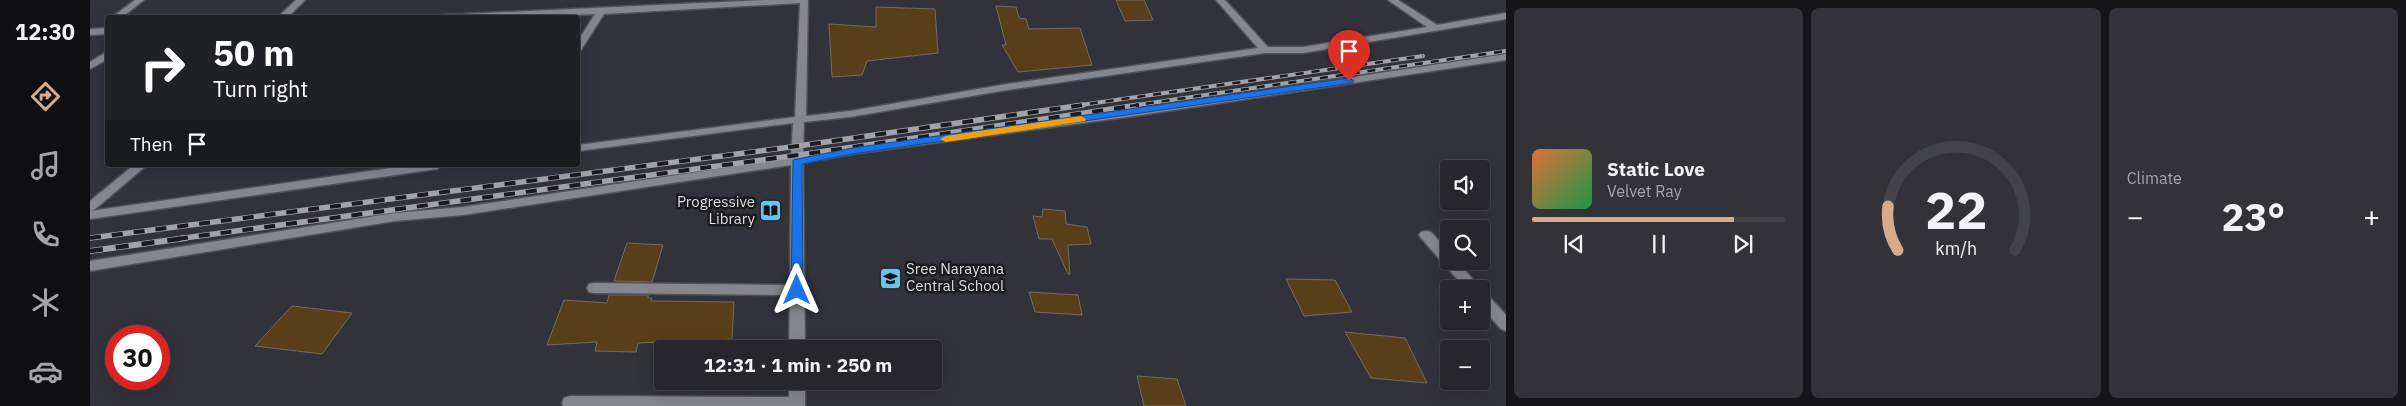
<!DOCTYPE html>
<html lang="en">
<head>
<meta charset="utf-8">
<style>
  body { margin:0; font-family:"IBM Plex Sans",sans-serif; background:#323238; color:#f1f3f6; height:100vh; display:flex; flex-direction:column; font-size:19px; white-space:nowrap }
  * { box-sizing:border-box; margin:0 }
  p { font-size:16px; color:#a4a5a9 }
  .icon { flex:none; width:28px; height:28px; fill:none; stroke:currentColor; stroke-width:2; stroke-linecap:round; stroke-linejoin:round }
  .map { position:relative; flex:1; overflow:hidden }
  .panel { display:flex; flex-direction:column; gap:8px; padding:8px; background:#151518; width:900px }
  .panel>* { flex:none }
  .banner { position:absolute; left:15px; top:15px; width:475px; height:152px; border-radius:5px; box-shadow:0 5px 20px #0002,0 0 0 1px #424348; background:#202124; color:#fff; overflow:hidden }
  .buttons { position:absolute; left:1350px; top:160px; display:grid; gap:10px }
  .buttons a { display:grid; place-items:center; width:50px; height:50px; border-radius:5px; background:#26262c; box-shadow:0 5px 20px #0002,0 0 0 1px #424348; font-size:25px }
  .speed { position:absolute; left:15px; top:325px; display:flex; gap:10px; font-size:25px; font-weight:700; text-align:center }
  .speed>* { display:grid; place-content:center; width:65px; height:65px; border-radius:50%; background:#26262c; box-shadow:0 5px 20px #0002,0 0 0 1px #424348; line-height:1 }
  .speed .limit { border:8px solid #d22; background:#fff; color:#111 }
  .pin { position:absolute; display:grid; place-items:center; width:42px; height:42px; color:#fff; margin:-51px -21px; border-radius:50% 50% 50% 0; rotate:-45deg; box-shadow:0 0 5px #0007 }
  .pin .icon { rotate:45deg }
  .me { position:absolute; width:55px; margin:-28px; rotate:0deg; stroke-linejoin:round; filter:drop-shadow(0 0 4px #0008) }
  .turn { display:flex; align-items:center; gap:18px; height:105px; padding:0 25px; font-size:22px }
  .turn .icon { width:65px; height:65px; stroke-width:2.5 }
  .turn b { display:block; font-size:35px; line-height:42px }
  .then { display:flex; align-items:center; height:48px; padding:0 25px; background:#0003; gap:10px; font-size:19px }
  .big { font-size:38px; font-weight:700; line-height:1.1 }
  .panel .card { flex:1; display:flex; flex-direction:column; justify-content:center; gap:8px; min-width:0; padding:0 18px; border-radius:8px; background:#323238 }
  .panel .dial { align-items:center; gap:0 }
  .dial svg { height:130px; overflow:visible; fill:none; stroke:#424348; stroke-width:7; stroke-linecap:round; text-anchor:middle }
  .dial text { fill:#f1f3f6; stroke:none }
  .song { display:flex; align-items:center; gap:15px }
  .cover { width:60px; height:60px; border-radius:8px; background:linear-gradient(135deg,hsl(20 70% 55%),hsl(140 70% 35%)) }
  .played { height:5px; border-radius:2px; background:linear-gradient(90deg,#d6ab8b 80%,#424348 80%) }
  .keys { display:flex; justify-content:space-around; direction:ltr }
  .heat { display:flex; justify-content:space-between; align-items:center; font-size:28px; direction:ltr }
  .panel .tiles { flex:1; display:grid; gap:8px; grid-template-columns:repeat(3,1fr) }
  .trip { position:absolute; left:564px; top:340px; width:288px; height:50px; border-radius:5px; background:#26262c; box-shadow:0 5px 20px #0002,0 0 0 1px #424348; font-weight:700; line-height:50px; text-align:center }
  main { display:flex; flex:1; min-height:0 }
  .tab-bar { display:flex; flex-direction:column; width:90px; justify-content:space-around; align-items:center; background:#0f0f12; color:#a4a5a9 }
  .tab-bar .icon { width:35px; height:35px }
  .tab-bar .on { color:#d6ab8b }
  .tab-bar b { font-size:22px; color:#f1f3f6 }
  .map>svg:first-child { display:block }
  .building { fill:#593e1a; stroke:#716c66 }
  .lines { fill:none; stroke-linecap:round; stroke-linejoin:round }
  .street-casing { stroke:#515257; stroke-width:3 }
  .street { fill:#85878e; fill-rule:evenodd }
  .rail-far2-casing { stroke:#a2a3a8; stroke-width:4 }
  .rail-far1-casing { stroke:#a2a3a8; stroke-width:5.5 }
  .rail-casing { stroke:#a2a3a8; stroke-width:6 }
  .rail-far2 { stroke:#1b1b1e; stroke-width:2.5; stroke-dasharray:8; stroke-linecap:butt }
  .rail-far1 { stroke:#1b1b1e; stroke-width:4; stroke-dasharray:11; stroke-linecap:butt }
  .rail { stroke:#1b1b1e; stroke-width:4.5; stroke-dasharray:13; stroke-linecap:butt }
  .route { fill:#1a73e8; stroke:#114b97 }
  .slow { fill:#f59e0b }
  .labels { text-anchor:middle; stroke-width:5; stroke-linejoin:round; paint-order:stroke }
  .poi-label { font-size:15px; fill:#dddee2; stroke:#1b1b1e; text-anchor:end }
</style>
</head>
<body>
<main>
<nav class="tab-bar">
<b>12:30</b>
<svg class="icon on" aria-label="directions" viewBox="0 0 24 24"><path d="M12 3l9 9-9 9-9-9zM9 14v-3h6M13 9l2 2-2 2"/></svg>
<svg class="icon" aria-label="music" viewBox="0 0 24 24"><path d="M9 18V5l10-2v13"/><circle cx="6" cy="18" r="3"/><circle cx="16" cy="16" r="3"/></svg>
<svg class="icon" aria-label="phone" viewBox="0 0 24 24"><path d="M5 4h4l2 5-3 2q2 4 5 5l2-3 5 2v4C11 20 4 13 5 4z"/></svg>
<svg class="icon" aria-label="climate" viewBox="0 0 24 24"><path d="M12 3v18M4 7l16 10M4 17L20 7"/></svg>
<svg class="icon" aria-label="car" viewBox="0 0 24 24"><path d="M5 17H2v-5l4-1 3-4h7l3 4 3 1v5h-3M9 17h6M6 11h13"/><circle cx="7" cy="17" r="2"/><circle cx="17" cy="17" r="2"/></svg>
</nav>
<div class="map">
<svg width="1416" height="406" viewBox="0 0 1416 406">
  <rect width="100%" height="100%" fill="#32333a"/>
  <g class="building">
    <path d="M1026,0H1054L1063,20L1035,21Z"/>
    <path d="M906,6L926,7L929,18L936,19L939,29L990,28L1002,65L928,72L912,45H916Z"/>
    <path d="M786,7L845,9L848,53L777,61L772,75L742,77L739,24L786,27Z"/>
    <path d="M953,209L975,211L976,224L997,227L1001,244L978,245L980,274H978L962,239H949L943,216L952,217Z"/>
    <path d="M537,243L573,245L562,282L524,281Z"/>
    <path d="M1196,279L1245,280L1262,312L1214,316Z"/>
    <path d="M939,292L988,295L992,315L945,312Z"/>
    <path d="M519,295H558V298H562L561,301L644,302L642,339L548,343L546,352L505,351L507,342L457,345L474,300L517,303Z"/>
    <path d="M202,306L262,313L232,354L165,346Z"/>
    <path d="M1255,332L1315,338L1337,383L1281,378Z"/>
    <path d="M1047,376L1087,379L1096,406H1054Z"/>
  </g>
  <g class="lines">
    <defs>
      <g id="street">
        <path d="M45,0H54L31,18H21Z"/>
        <path d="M206,0H215L197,18H187Z"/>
        <path d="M675,0H718L716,116L760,111L917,84L1168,48L1126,0H1135L1178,47H1213L1337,27L1298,0H1308L1347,25L1416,13V19L1213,53H1175L917,90L760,117L714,122L713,156L762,148L1044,110L1416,54V60L1044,116L762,154L713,163L715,349H699L700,295L504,293L499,292L497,288L499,284L504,283L700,285L701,165L373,215L305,221L0,271V261L305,213L373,207L701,158L703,123L488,151V145L705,117L710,3L514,14L491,50L488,51V41L505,14L424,18H348L352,15Z"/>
        <path d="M18,28V34L0,35V29Z"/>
        <path d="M18,51V59L0,69V62Z"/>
        <path d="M44,165H57L4,210L0,211V201Z"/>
        <path d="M322,165H353L347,169L0,219V211Z"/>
        <path d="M1336,231L1341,232L1359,252V261H1367L1391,289H1376L1331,238L1329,235L1331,232Z"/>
        <path d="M1391,292L1396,293L1416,315V331L1411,329L1391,307Z"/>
        <path d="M699,381H715V406H473L472,403L474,398L480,396L699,397Z"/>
      </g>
    </defs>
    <use href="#street" class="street-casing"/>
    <use href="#street" class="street"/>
    <defs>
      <g id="rail-far2">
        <path d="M984,106L1333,56"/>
        <path d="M1040,106L1416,51"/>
      </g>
      <g id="rail-far1">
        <path d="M0,238L708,146L993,105"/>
        <path d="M87,239L709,155L1049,105"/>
      </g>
      <path id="rail" d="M0,251L96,238"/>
    </defs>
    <use href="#rail-far2" class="rail-far2-casing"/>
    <use href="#rail-far1" class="rail-far1-casing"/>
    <use href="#rail" class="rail-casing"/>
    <use href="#rail-far2" class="rail-far2"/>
    <use href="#rail-far1" class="rail-far1"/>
    <use href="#rail" class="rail"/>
  </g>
  <path class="route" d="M1259,78L1264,81L1262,83L762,154L712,164L713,290L707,295L701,290L703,160L762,148Z"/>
  <path class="slow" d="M991,116L996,119L995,121L856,142L850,139L856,136Z"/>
  <defs>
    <symbol id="library-square" viewBox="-11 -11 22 22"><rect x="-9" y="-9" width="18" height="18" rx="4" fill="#64c5ee" stroke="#1b1b1e"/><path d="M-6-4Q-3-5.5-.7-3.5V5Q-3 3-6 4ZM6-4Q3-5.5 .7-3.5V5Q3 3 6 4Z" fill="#111"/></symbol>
    <symbol id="school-square" viewBox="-11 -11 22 22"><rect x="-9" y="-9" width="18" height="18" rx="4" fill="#64c5ee" stroke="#1b1b1e"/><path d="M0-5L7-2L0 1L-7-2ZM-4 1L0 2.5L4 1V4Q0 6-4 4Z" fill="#111"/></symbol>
  </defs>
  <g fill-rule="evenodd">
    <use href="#library-square" x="668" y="198" width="25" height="25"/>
    <use href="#school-square" x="788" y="266" width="25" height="25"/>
  </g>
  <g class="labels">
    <g class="poi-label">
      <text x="665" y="207">Progressive<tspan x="665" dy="17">Library</tspan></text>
      <text x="816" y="274" text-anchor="start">Sree Narayana<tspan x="816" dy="17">Central School</tspan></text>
    </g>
  </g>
</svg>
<div class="buttons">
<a><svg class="icon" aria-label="sound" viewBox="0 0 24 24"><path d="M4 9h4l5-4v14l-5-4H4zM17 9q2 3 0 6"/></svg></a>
<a><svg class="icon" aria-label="search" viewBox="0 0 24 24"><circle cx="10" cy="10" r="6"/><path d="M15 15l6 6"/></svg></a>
<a>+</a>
<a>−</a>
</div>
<div class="speed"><div class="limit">30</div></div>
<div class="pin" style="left:1259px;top:81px;background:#d93025"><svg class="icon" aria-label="arrive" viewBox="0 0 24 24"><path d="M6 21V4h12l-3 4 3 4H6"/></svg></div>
<svg class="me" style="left:707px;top:290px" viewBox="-20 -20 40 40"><path d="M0-17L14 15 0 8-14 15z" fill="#1a73e8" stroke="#fff" stroke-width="4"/></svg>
<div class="trip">12:31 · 1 min · 250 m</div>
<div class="banner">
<div class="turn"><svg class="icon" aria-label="right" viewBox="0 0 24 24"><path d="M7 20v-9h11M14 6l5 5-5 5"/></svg><div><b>50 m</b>Turn right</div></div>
<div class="then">Then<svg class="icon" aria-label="arrive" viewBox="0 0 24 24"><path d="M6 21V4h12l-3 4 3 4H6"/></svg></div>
</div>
</div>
<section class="panel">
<div class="tiles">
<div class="card">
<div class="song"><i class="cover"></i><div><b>Static Love</b><p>Velvet Ray</p></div></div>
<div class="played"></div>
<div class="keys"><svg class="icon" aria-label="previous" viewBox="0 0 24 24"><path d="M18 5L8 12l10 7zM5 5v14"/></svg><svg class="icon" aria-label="pause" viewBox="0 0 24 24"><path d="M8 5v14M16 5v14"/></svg><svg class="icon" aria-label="next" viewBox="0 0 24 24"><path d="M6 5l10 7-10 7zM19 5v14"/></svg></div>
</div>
<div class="card dial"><svg viewBox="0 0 100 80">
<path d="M14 69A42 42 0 1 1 86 69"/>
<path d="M14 69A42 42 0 0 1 8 42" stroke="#d6ab8b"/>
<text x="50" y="56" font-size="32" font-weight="700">22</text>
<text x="50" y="72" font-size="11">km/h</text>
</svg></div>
<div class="card"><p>Climate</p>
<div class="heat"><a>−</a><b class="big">23°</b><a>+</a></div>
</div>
</div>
</section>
</main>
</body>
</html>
